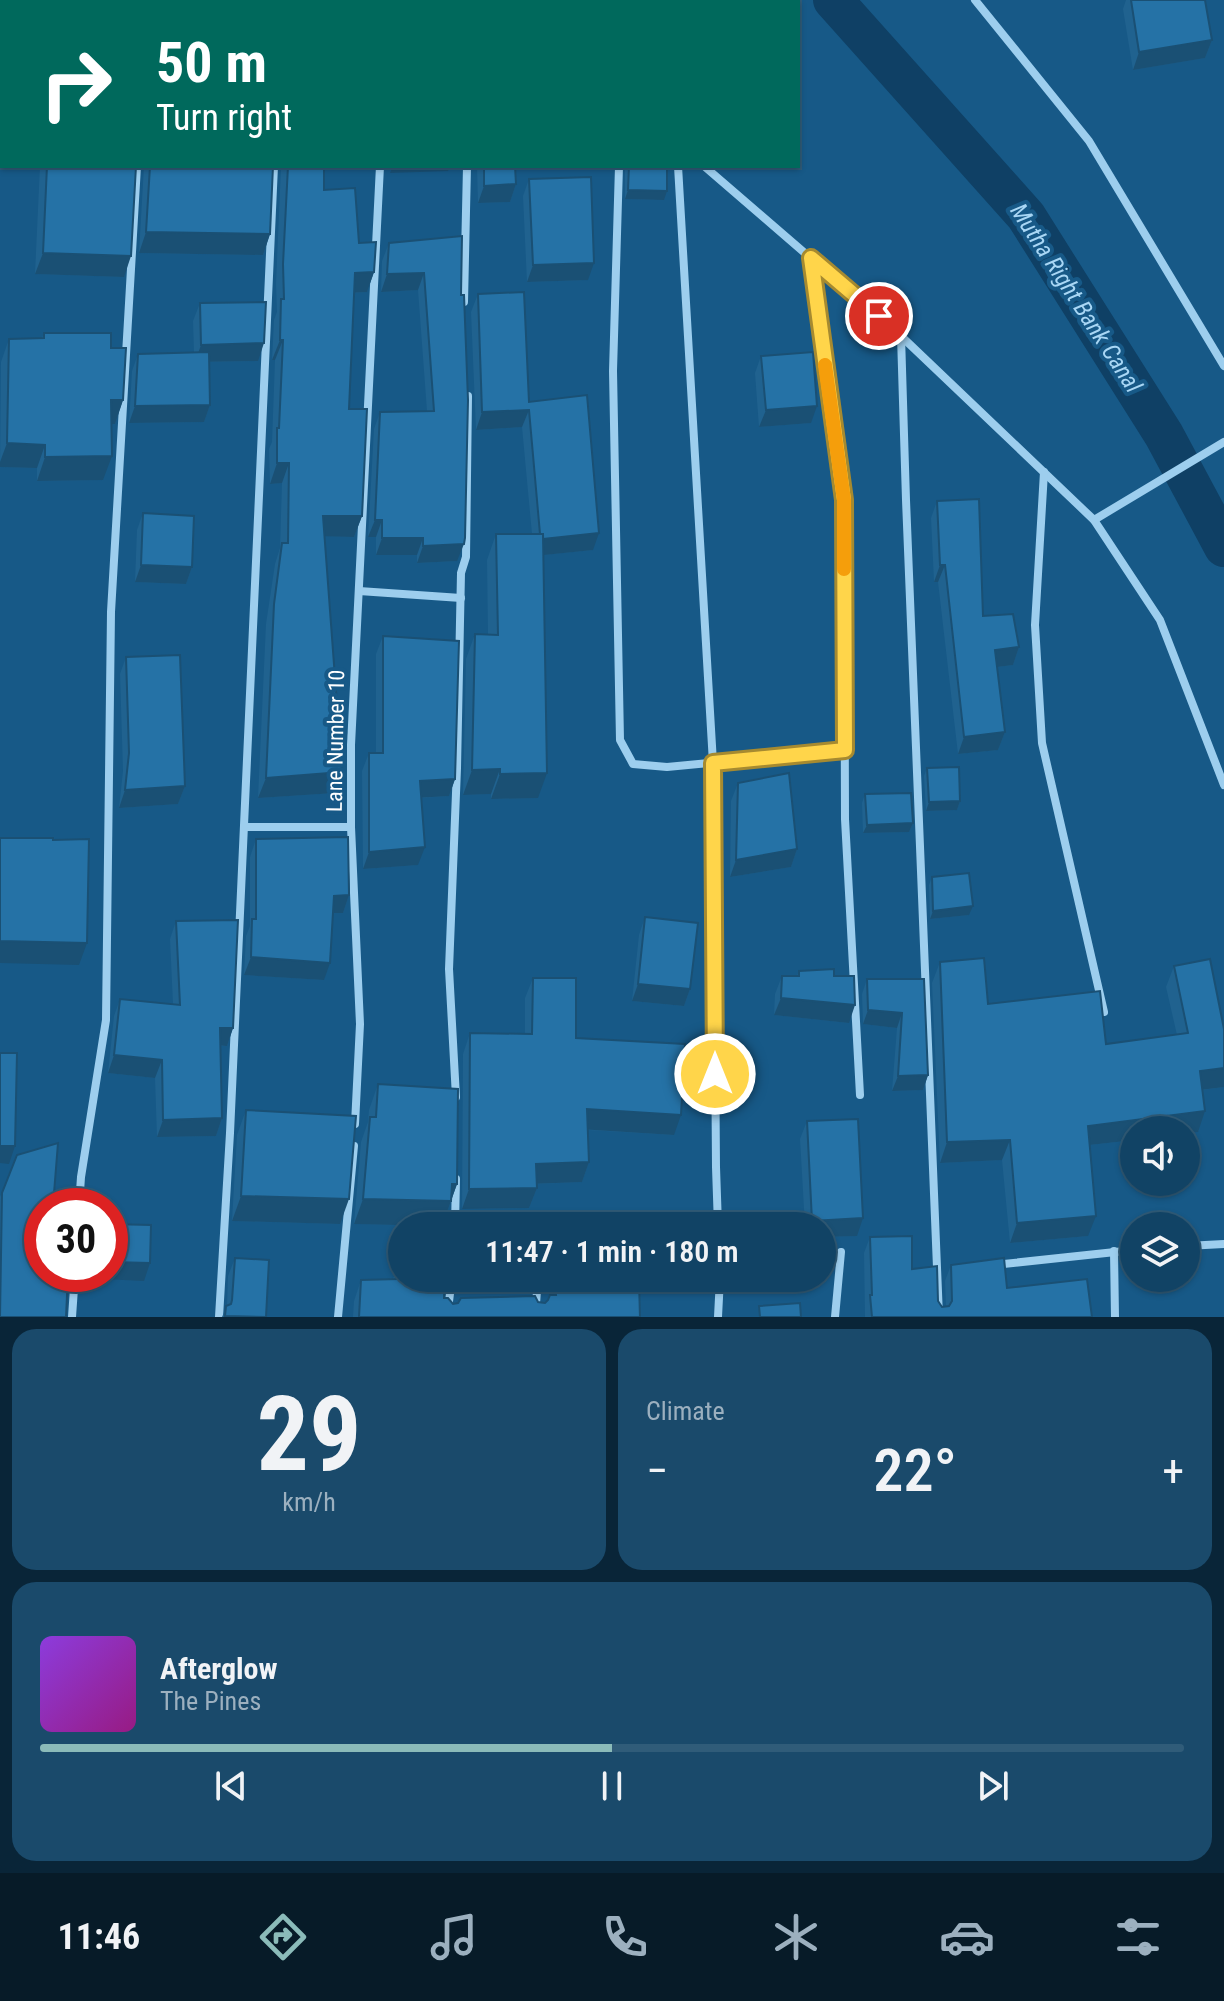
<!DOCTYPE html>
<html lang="en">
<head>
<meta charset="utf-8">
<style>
  body { margin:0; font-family:"Roboto Condensed",sans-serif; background:#1a4a6b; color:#f1f3f6; height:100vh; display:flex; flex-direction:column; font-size:30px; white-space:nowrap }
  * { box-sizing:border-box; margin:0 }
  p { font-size:26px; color:#9cb0bf }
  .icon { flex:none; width:44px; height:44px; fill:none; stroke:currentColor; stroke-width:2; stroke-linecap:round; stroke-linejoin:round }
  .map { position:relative; height:1317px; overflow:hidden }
  .sheet { display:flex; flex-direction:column; gap:12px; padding:12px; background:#092538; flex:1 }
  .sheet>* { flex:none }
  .banner { position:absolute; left:0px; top:0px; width:800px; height:168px; box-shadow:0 2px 6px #0004,0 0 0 2px #305c79; background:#00695c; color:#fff; overflow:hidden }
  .buttons { position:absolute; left:1120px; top:1116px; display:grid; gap:16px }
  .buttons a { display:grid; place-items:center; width:80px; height:80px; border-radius:50%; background:#114365; box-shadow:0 2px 6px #0004,0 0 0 2px #305c79; font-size:40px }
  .speed { position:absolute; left:24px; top:1188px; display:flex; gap:16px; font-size:40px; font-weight:700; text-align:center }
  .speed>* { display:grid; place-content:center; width:104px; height:104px; border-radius:50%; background:#114365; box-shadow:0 2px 6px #0004,0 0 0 2px #305c79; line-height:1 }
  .speed .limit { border:12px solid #d22; background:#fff; color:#111 }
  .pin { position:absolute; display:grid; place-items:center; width:68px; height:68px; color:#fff; margin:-34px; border:4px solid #fff; border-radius:50%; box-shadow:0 2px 8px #0007 }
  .me { position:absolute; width:88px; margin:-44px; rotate:0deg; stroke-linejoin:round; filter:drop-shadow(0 0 6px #0008) }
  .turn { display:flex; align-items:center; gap:28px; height:168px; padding:0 24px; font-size:36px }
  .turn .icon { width:104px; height:104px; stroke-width:2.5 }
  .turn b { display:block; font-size:56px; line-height:68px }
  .big { font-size:60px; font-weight:600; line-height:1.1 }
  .sheet .tile { flex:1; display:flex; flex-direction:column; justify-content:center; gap:12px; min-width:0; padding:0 28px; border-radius:24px; background:#1a4a6b }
  .sheet .dial { align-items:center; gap:0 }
  .dial b { font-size:104px; line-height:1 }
  .song { display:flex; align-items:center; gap:24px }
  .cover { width:96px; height:96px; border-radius:12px; background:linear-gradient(135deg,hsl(270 70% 55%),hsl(310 70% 35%)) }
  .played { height:8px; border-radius:4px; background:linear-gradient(90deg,#8bbbb9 50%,#305c79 50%) }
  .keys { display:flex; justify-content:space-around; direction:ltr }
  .heat { display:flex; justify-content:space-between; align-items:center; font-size:44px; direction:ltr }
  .sheet .tiles { flex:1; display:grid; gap:12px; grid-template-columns:1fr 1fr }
  .tile:last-child { grid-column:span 2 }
  .trip { position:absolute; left:388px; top:1212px; width:448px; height:80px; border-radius:40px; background:#114365; box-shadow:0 2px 6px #0004,0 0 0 2px #305c79; font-weight:600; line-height:80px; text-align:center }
  .menu { display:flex; height:128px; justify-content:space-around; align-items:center; background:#071b28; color:#9cb0bf }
  .menu .icon { width:56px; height:56px }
  .menu .on { color:#8bbbb9 }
  .menu b { font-size:36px; color:#f1f3f6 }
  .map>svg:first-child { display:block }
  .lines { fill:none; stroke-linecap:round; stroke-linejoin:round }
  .canal { stroke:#0f4065; stroke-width:40 }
  .street { stroke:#9dceee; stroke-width:8 }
  .wall { fill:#20628f }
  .shaded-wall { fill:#1a5074 }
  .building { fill:#2572a6; stroke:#1a5074; stroke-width:2 }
  .route-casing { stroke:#a68a30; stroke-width:20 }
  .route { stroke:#ffd54a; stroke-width:14 }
  .slow { stroke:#f59e0b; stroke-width:14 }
  .labels { text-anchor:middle; stroke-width:8; stroke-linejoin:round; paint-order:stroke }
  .street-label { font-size:22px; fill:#fff; stroke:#175987 }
  .water-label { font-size:24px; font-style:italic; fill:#a9d7f5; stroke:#175987 }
</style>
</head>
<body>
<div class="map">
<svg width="1224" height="1317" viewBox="0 0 1224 1317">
  <rect width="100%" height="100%" fill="#175987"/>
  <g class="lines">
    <path class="canal" d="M833,0L1026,216L1164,435L1224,547"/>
    <g class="street">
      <path d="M525,0L527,2"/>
      <path d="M975,0L1089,141L1224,366"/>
      <path d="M10,2V0"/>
      <path d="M145,2V0"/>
      <path d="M395,2L396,0"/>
      <path d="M490,2V0"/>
      <path d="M0,150L2,120"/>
      <path d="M619,166L613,371L620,740L633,764L667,767L845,750"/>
      <path d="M678,166L713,763L716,1167L718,1226"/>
      <path d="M704,166L901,336L1094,520L1160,620L1224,785"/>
      <path d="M811,258L844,500L845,819L860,1095"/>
      <path d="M464,302L467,166"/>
      <path d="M901,336L906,500L939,1317"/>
      <path d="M1044,472L1035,625L1042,743L1104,1012"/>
      <path d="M1094,520L1224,442"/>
      <path d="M359,591L461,598"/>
      <path d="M244,827H351"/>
      <path d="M456,1097L449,969L457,768L461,573L466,557L468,396"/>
      <path d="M355,1124L360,1024L351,827V745L380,166"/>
      <path d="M79,1206L81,1177L106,1020L111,612L137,166"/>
      <path d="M455,1226L456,1179"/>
      <path d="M1186,1246L1224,1244"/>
      <path d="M1114,1251L1115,1317"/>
      <path d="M994,1265L1134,1250"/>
      <path d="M72,1317L75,1274"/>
      <path d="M219,1317L230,1133L274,166"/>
      <path d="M338,1317L354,1146"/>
      <path d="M447,1317L452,1278"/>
      <path d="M535,1317L538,1278"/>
      <path d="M718,1317L720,1278"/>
      <path d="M835,1317L841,1252"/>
    </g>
  </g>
  <g class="wall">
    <path d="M1126,0H1205L1212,40L1205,58L1133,70L1123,9Z"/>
    <path d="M40,166H136L124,277L35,274Z"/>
    <path d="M144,166H273L270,234L263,255L139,253Z"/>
    <path d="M281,166H324V190L359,243L374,272L367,292L354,293L349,409L362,516L354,537L325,536L335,793L258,798L266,624L275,564L280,548L282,483L270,484L269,449L272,442L275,360H272L274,320L277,312L276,284Z"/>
    <path d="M477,166H515L516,184L510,202L478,203Z"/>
    <path d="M625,166H667L664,200L625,199Z"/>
    <path d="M529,179L588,280L527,282L523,196Z"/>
    <path d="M462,236L457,561L417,563V555H376V537H368L374,429L380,412L427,411L418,290L381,292L382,261L389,243Z"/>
    <path d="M478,294L529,402L593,550L543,555L538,798L491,799V794L463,795L466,659L475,634H488L487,560L496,534H532L522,427L476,430L471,312Z"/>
    <path d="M200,303L258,361L210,362V405L204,422L129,423L132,371L138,354L194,353L193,321Z"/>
    <path d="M44,333L111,348L123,400L115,424H111L103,480L37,481V468L0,467L1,362L9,339L42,338Z"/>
    <path d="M761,356L811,423L759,427L755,373Z"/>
    <path d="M937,501L983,616L1019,647L1013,665L997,667L1005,732L998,750L958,754L938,582H934L931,518Z"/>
    <path d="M143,513L192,567L186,584L135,582L137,530Z"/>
    <path d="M383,636L455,779L449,796L421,798L418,865L363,869L362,771L369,753H376V654Z"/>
    <path d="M126,657L185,786L178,804L119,808L123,771L120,674Z"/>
    <path d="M927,768L960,801L957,810L926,811L924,776Z"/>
    <path d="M738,783L797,849L791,867L730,877L731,801Z"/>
    <path d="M865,794L913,823L909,832L863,833L862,803Z"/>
    <path d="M256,839L349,895L343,913H333L324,980L244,975L246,936L250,926V857Z"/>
    <path d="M932,877L969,915L930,919L929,885Z"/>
    <path d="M645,917L690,989L684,1006L632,1001L639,935Z"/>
    <path d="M176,921L233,1028L227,1046H220L222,1118L216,1136L157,1137L155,1078L108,1073L114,1016L120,999L173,1004L170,939Z"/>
    <path d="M940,962L988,1004L1106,1044L1177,1035L1166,987L1174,966L1224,1029V1087L1202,1090L1198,1132L1186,1133V1130H1134V1140L1089,1145L1088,1236L1010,1243L1002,1160L940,1163L932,983Z"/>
    <path d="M799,971L834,976L849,1023L774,1015L775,994L782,976H797Z"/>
    <path d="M533,978L576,1038L674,1135L588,1130L589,1162L582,1182L537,1184V1188L529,1208L462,1209L463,1054L470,1033L525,1034V998Z"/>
    <path d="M867,979H924L928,1075L923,1090L892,1091L897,1028L863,1024L862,994Z"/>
    <path d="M378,1084L457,1184L442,1226L354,1224L361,1142L368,1122L369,1110Z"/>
    <path d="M246,1110L340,1224L232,1221L237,1135Z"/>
    <path d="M807,1121L857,1236L822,1237V1226H805L800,1139Z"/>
    <path d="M17,1155L0,1317V1197Z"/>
    <path d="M870,1237L912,1269L942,1307H946L945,1281L951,1265L1007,1288L1092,1317H865L864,1253Z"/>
    <path d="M235,1258L266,1317H222L227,1306L228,1276Z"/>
    <path d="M399,1262L444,1298L453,1304L538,1302L545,1303L547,1301L550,1295H551L555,1284L640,1317H353L354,1301L361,1280L393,1279Z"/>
  </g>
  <g class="shaded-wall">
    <path d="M279,0H345L344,2H278Z"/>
    <path d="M1212,40L1205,58L1133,70L1139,52Z"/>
    <path d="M393,166H450L448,171L390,173Z"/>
    <path d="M516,184L510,202L478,203L484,186Z"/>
    <path d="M628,190L667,191L664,200L625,199Z"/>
    <path d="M146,232L270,234L263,255L139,253Z"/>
    <path d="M43,253L131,256L124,277L35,274Z"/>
    <path d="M594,263L588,280L527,282L533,265Z"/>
    <path d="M374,272L367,292L348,293L355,273Z"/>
    <path d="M424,273L418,290L381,292L387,274Z"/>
    <path d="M280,340H283L275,360H272Z"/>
    <path d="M264,343L258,361L195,362L201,345Z"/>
    <path d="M111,400H123L115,424H103Z"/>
    <path d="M210,405L204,422L129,423L135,406Z"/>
    <path d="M817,406L811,423L759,427L766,410Z"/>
    <path d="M529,410L522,427L476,430L482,412Z"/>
    <path d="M7,443L45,445L37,468L0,467V462Z"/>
    <path d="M112,456L103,480L37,481L45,457Z"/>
    <path d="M277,463H289L282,483L270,484Z"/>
    <path d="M323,516H362L354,537L316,536Z"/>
    <path d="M375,520H382L376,537H368Z"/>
    <path d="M599,533L593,550L534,556L541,539Z"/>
    <path d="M382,538H423L417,555H376Z"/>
    <path d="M464,544L457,561L417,563L423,546Z"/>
    <path d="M141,565L192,567L186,584L135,582Z"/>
    <path d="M940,565H945L938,582H934Z"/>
    <path d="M1019,647L1013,665L989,668L995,650Z"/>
    <path d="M1005,732L998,750L958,754L964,737Z"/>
    <path d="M500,769L491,794L463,795L472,770Z"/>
    <path d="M342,772L335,793L258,798L266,778Z"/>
    <path d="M547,773L538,798L491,799L500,774Z"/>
    <path d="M455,779L449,796L414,798L420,781Z"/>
    <path d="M185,786L178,804L119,808L125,790Z"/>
    <path d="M960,801L957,810L926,811L929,802Z"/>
    <path d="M913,823L909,832L863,833L867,825Z"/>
    <path d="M425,847L418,865L363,869L369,852Z"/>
    <path d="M797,849L791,867L730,877L736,860Z"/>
    <path d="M349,895L343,913H328L334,896Z"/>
    <path d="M973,906L969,915L930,919L933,911Z"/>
    <path d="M0,941L87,943L79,965L0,963Z"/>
    <path d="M251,957L330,963L324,980L244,975Z"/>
    <path d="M638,984L690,989L684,1006L632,1001Z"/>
    <path d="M781,998L855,1005L849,1023L774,1015Z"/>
    <path d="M868,1010L902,1013L897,1028L863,1024Z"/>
    <path d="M220,1028H233L227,1046L214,1045Z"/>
    <path d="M114,1055L162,1060L155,1078L108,1073Z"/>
    <path d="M1224,1068V1087L1192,1091L1200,1071Z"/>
    <path d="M928,1075L923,1090L892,1091L898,1076Z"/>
    <path d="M587,1109L681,1115L674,1135L579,1129Z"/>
    <path d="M1205,1111L1198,1132L1186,1133V1130H1134V1140L1080,1146L1088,1126Z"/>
    <path d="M222,1118L216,1136L157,1137L163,1120Z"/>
    <path d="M1010,1140L1002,1160L940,1163L947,1142Z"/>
    <path d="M0,1146H15L9,1164L0,1163Z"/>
    <path d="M589,1162L582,1182L529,1184L536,1164Z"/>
    <path d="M452,1184H457L442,1226L354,1224L363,1199Z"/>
    <path d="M537,1188L529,1208L462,1209L469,1189Z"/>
    <path d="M241,1196L349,1199L340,1224L232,1221Z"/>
    <path d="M1096,1216L1088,1236L1010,1243L1017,1223Z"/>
    <path d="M863,1218L857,1236L822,1237V1226H810L812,1221Z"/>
    <path d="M110,1262L150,1263L144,1281L82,1278L83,1274H110Z"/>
  </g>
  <g class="building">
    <path d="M54,0H112V2H53Z"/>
    <rect x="237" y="0" width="47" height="2"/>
    <rect x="440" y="0" width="33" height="2"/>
    <path d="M1131,0H1205L1212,40L1139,52Z"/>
    <path d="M47,166H136L131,256L43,253Z"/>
    <path d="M150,166H273L270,234L146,232Z"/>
    <path d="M288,166H324V190L355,188L359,243L376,242L374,272L355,273L349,409H367L362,516H323L342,772L266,778L274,604L282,543H288L289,463H277V428H279L283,340H280L281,299H284L283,264Z"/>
    <path d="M484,166H515L516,184L484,186Z"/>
    <path d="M629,166H667V191L628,190Z"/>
    <path d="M591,177L594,263L533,265L529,179Z"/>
    <path d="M462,236L461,295H464L468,400L465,538L464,544L423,546V538H382V520H375L380,412L434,411L424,273L387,274L389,243Z"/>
    <path d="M524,292L529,402L587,395L599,533L543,539V534H540L529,410L482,412L478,294Z"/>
    <path d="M266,302L264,343L201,345L200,303Z"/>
    <path d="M44,333H111V348H126L123,400H111L112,456L45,457V445L7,443L9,339L44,338Z"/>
    <path d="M209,352L210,405L135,406L138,354Z"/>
    <path d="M813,352L817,406L766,410L761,356Z"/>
    <path d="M979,499L983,616L1013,614L1019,647L995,650L1005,732L964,737L945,565H940L937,501Z"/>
    <path d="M143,513L194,516L192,567L141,565Z"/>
    <path d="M496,534H543L547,773L500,774V769L472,770L475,634L498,635Z"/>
    <path d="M383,636L459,641L455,779L420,781L425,847L369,852V753H383Z"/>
    <path d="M180,655L185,786L125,790L129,753L126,657Z"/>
    <path d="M959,767L960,801L929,802L927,768Z"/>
    <path d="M789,773L797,849L736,860L738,783Z"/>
    <path d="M911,793L913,823L867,825L865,794Z"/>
    <path d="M348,837L349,895L334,896L330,963L251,957L252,919H256V839Z"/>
    <path d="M0,838H53V840L89,839L87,943L0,941Z"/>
    <path d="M969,873L973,906L933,911L932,877Z"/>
    <path d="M645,917L698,923L690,989L638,984Z"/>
    <path d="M238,920L233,1028H220L222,1118L163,1120L162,1060L114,1055L120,999L180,1005L176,921Z"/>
    <path d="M984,958L988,1004L1100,991L1106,1044L1188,1033L1174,966L1210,959L1224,1029V1068L1200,1071L1205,1111L1088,1126L1096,1216L1017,1223L1010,1140L947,1142L940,962Z"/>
    <path d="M834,969V976H854L855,1005L781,998L782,976H799V971Z"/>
    <path d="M533,978H576V1038L685,1044L681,1115L587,1109L589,1162L536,1164L537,1188L469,1189L470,1033L532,1034Z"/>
    <path d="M867,979H924L928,1075L898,1076L902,1013L868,1010Z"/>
    <path d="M0,1053H17L15,1146H0Z"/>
    <path d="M378,1084L458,1089L457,1184H452L451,1201L363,1199L370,1117H376Z"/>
    <path d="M246,1110L356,1116L349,1199L241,1196Z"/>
    <path d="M858,1119L863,1218L812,1221L807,1121Z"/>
    <path d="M58,1143L53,1206H42V1274H68L66,1317H0L2,1193L17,1155Z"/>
    <path d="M110,1224L151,1225L150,1263L110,1262Z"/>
    <path d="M912,1236V1269L937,1266L938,1301L942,1307L949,1306L952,1301L951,1265L1004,1258L1007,1288L1087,1279L1092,1317H872L870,1295H872L870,1237Z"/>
    <path d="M235,1258L269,1260L266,1317L225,1316L226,1306L231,1304L232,1300Z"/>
    <path d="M399,1262H402V1278H445L444,1298H448L453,1304L458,1303L461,1298L535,1296L538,1302L545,1303L548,1300L550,1295H556L555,1284L639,1282L640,1317H359L361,1280L398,1279Z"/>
    <path d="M800,1303L801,1317H760L759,1306Z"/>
  </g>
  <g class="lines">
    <defs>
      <path id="route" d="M715,1074L713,763L845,750L844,500L811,258L879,316"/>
    </defs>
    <use href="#route" class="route-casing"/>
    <use href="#route" class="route"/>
    <path class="slow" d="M825,365L844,500V569"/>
  </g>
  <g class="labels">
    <g class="street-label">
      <text transform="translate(335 741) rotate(-89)" y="8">Lane Number 10</text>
    </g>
    <g class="water-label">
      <text transform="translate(1076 298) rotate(57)" y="8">Mutha Right Bank Canal</text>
    </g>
  </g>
</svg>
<div class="buttons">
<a><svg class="icon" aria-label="sound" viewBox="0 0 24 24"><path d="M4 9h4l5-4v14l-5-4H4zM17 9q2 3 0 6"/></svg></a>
<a><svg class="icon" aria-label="layers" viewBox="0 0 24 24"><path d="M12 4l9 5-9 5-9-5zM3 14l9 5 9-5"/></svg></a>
</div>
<div class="speed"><div class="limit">30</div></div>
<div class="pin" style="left:879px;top:316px;background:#d93025"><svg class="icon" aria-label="arrive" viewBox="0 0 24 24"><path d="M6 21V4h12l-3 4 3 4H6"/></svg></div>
<svg class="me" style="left:715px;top:1074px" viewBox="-20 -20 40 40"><circle r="17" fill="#ffd54a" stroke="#fff" stroke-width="3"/><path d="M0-11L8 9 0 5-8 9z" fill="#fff"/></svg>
<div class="trip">11:47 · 1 min · 180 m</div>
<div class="banner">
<div class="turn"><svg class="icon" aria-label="right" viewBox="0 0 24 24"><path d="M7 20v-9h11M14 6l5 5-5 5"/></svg><div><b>50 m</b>Turn right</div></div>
</div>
</div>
<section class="sheet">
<div class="tiles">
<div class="tile dial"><b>29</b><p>km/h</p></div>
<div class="tile"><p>Climate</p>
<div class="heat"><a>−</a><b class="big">22°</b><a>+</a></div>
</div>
<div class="tile">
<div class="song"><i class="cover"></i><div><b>Afterglow</b><p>The Pines</p></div></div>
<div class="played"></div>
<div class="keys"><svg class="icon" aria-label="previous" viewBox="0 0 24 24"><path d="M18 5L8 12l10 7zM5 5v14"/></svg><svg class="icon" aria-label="pause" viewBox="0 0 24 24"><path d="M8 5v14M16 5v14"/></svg><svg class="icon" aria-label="next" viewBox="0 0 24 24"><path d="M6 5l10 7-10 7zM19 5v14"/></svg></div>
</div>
</div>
</section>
<nav class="menu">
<b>11:46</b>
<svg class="icon on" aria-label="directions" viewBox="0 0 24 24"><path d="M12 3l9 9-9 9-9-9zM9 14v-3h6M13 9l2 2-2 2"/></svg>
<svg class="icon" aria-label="music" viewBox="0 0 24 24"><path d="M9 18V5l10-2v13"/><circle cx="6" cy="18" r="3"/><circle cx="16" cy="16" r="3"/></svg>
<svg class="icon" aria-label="phone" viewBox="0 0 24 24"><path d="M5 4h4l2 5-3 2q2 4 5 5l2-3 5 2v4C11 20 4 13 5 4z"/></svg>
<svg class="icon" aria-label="climate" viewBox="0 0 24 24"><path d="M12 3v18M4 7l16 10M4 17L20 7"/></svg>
<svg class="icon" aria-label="car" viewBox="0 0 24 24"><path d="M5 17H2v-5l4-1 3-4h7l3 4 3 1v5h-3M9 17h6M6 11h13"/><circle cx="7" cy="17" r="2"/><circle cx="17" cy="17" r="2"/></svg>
<svg class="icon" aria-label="filters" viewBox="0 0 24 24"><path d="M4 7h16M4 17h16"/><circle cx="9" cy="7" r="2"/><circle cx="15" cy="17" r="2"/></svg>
</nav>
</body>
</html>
